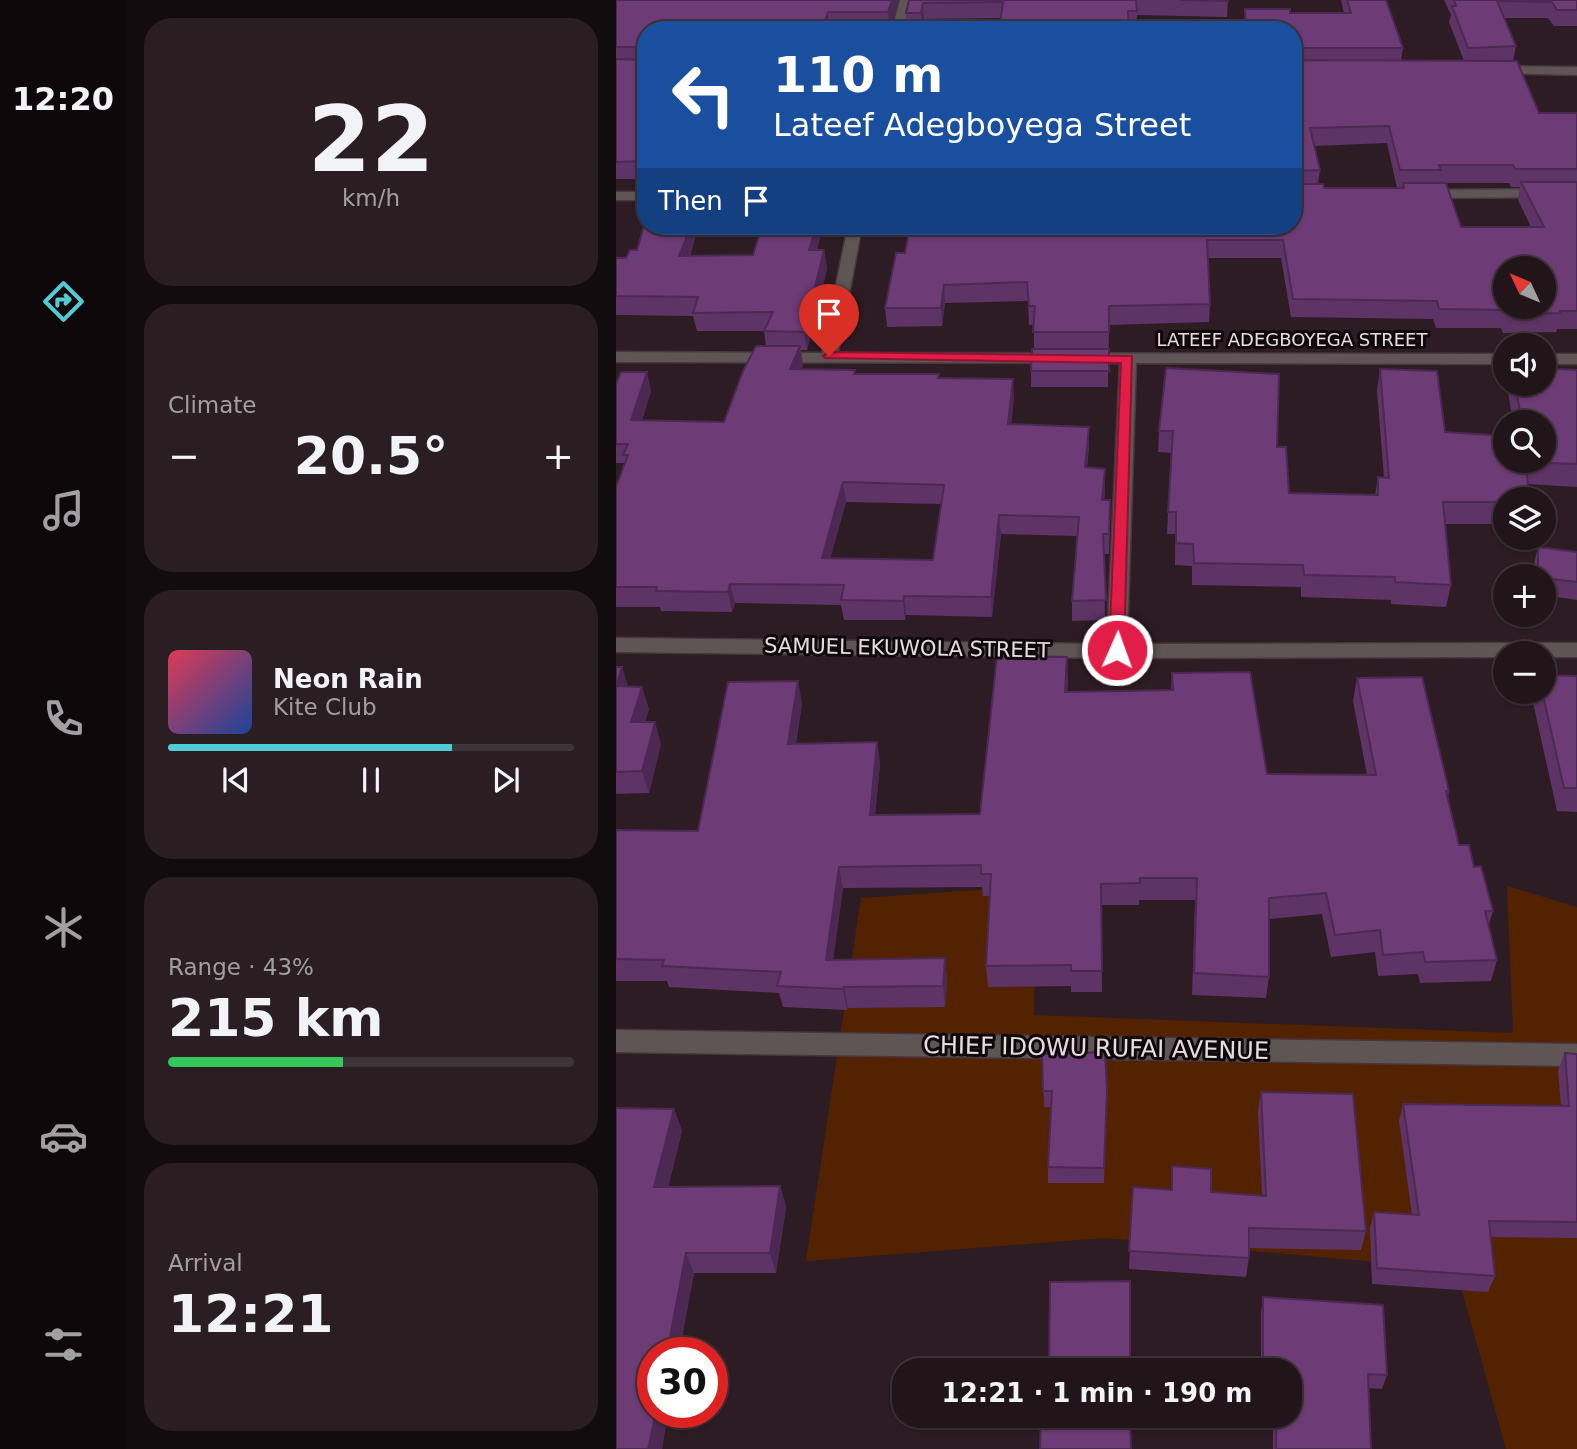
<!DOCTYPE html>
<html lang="en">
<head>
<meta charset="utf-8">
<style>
  body { margin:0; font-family:"DejaVu Sans",sans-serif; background:#2a1e23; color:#f1f3f6; height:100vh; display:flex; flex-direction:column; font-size:26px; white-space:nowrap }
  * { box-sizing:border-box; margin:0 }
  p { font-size:23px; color:#a29fa2 }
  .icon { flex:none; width:38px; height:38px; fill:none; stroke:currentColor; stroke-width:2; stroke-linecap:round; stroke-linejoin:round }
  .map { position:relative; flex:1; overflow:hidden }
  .details { display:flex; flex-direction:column; gap:18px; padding:18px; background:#130c0e; width:490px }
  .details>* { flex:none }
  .hud { position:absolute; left:21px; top:21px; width:665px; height:214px; border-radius:28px; box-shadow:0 2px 5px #0004,0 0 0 2px #3f3439; background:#1a4fa0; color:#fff; overflow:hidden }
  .needle { width:46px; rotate:314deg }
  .tools { position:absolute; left:877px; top:256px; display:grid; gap:14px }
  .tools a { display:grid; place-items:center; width:63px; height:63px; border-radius:50%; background:#22151a; box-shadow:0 2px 5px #0004,0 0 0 2px #3f3439; font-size:35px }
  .speed { position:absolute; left:21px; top:1337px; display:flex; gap:14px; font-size:35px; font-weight:700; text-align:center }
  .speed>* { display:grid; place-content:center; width:91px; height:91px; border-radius:50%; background:#22151a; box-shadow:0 2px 5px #0004,0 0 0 2px #3f3439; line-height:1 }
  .speed .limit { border:10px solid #d22; background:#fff; color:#111 }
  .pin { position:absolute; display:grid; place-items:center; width:60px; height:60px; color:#fff; margin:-72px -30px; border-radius:50% 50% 50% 0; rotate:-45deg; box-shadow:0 0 7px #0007 }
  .pin .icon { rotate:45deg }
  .me { position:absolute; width:77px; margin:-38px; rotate:2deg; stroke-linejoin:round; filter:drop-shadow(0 0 5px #0008) }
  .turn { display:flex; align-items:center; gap:24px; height:147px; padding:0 21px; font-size:32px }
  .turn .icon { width:91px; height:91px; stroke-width:2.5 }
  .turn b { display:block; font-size:49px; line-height:60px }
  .then { display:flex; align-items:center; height:66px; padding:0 21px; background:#0003; gap:14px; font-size:26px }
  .big { font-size:52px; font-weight:600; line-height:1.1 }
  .details .tile { flex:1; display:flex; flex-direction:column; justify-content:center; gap:10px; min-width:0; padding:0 24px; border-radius:28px; background:#2a1e23 }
  .details .dial { align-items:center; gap:0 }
  .dial b { font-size:91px; line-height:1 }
  .song { display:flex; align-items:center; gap:21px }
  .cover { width:84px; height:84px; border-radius:10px; background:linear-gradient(135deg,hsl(350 70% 55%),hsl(220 70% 35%)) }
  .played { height:7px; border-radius:4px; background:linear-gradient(90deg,#51ccd4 70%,#3f3439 70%) }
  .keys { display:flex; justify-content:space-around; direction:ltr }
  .heat { display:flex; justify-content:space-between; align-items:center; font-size:38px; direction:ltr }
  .charge { height:10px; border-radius:5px; background:linear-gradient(90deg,#34c759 43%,#3f3439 0) }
  .trip { position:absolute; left:276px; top:1358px; width:410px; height:70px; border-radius:28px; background:#22151a; box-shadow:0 2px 5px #0004,0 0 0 2px #3f3439; font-weight:600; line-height:70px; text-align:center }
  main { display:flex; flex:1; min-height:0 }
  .dock { display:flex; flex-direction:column; width:126px; justify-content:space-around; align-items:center; background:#0e080a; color:#a29fa2 }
  .dock .icon { width:49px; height:49px }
  .dock .active { color:#51ccd4 }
  .dock b { font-size:32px; color:#f1f3f6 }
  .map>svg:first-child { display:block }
  .green { fill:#532200 }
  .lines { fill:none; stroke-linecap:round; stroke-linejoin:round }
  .minor-casing { stroke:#47373e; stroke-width:3 }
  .minor { fill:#5f5555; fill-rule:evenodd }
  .wall { fill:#5e3365; fill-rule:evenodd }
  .shaded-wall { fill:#4c2953 }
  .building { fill:#6d3b76; stroke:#4c2953; stroke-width:2; fill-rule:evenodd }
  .route { fill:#e11d48; stroke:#92132f; stroke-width:2 }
  .labels { text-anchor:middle; stroke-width:6; stroke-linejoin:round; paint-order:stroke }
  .far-street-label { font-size:18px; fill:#e8dce1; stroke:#10090c }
  .street-label { font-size:21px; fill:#e8dce1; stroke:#10090c }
  .near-street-label { font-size:24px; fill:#e8dce1; stroke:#10090c }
</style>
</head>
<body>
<main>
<nav class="dock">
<b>12:20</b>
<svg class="icon active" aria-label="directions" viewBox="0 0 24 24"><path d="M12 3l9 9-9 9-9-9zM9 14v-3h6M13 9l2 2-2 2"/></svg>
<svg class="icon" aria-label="music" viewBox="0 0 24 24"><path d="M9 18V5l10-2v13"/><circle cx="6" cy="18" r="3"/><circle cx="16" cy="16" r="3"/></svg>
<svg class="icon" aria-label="phone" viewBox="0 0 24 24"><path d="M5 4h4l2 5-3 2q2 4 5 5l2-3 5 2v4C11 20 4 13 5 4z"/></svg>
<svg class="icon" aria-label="climate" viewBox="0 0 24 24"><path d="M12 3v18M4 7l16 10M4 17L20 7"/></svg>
<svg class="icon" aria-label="car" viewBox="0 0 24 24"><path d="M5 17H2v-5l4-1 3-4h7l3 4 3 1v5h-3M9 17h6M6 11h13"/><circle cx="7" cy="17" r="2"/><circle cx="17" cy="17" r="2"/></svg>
<svg class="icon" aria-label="filters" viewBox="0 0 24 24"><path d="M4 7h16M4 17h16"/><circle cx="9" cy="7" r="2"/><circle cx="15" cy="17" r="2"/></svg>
</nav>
<section class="details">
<div class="tile dial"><b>22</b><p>km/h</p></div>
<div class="tile"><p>Climate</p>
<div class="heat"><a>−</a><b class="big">20.5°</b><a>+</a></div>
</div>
<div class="tile">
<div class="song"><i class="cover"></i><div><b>Neon Rain</b><p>Kite Club</p></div></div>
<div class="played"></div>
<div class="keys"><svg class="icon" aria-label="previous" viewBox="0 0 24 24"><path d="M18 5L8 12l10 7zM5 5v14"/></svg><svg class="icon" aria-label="pause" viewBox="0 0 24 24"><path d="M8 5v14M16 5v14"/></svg><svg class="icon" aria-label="next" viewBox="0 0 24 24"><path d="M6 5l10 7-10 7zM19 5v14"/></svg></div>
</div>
<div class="tile"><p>Range · 43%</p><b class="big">215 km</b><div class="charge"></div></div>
<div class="tile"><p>Arrival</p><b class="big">12:21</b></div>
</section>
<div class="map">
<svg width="961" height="1449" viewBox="0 0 961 1449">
  <rect width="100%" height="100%" fill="#2d1c23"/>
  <path class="green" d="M421,886L418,1015L897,1033L891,886L961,907V1449H890L840,1269L489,1238L190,1261L245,898Z"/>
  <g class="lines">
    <defs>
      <g id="minor">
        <path d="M284,0H296L288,30H276Z"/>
        <path d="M876,66L961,67V75L872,73L870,70Z"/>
        <path d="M961,189V197L805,198L798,194L805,190Z"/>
        <rect x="0" y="192" width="30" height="8"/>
        <path d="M232,226H246L222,353L889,354V364L520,363L511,644L961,643V657H928V653H889V657L501,658L0,652V638L491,644L504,363L0,362V352L206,353Z"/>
        <rect x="928" y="354" width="33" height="10"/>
        <path d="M0,1030L961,1044V1066L0,1052Z"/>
      </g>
    </defs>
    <use href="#minor" class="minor-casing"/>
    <use href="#minor" class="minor"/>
  </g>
  <g class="wall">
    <path d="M0,0H283L274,29L214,28L213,30H30V179H0Z"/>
    <path d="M293,0H612V1L611,17L521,15L520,27H513V30H383L385,18L308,19L306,29H291L290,13Z"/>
    <path d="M725,0H770L787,48L785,60L848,61L833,22L835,15L828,0H961V26H938L932,18H888L900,46L897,61L923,113H961V329H941L940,332L887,333L885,328H820L817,319L675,317L665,258H592L594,304L593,322L493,325L492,387H415V371L418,349V325H413L412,301L329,303L326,326L271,327L269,308L289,253L677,226V30H628L629,9L674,13H728ZM771,143L781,188H786H708L702,184L704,170L698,146ZM830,183H893L895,187H904L902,200L915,227H845Z"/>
    <path d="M30,226H82L74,256L137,255L146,226H207L201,250H208L211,269L191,350H185L187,365L185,369L240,374L323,378L398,398L395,424L473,446L471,467L489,489L488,500L494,520L493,554H488L489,620L456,621V601L461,536L385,534L376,617L290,615L289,620H228L225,605L119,603L116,612L45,611L44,607H0V487L9,463H0V384L35,391L26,420L108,422L150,346L148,331H81L77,316L0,315V258H10L21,250ZM230,502L325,504L317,560L214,558Z"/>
    <path d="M550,368L661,447L673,493L759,495L762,477L768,478L761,390L764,369L829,432L889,460L928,422H897L891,387L892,383H928L961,370V487L912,484L889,499V524H829L835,585L830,607L775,604V600L685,597V587L576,585V566L559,565V534H551L555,453L542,452L543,431Z"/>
    <path d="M922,547L961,552V600L928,595V576H918V564Z"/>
    <path d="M0,667L12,687L33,709L29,722L45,744L33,793L0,794Z"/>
    <path d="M556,673L651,774L751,775L737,701L741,678L833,791L832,798L843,845L858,867L877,911L873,924L881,960L875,981L804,983L802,974L762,976L759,952L715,957L706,914L653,919V977L650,998L576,995L579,900H523V905H485L486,992H455V986L372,987L370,966L374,896H367L366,887L227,888L217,960L329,958L331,980L329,1007L232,1008L231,1010L167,1007L163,993L53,987L51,981H0V830L82,831L186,703L180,744L261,742L264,764L259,815L364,814L452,679L451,692L555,690Z"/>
    <path d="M961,676V812L941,811L916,698L918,691H928Z"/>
    <path d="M949,1053L961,1054V1238L874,1237L879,1276L872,1292L756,1284L754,1228L758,1212L796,1215L783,1121L787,1104L945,1106L942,1070Z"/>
    <path d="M426,1054L491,1090L488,1183H432V1167L435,1107H428Z"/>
    <path d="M645,1092L750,1231L745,1250L633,1248V1258L630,1277L513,1269L517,1187L555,1190L556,1166L595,1192L646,1195L642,1112Z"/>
    <path d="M58,1109L66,1131L52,1187L164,1186L170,1207L160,1273H78L63,1353H37V1412H52L46,1449H0Z"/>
    <path d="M647,1297L771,1375L766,1389L752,1388L755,1449H657V1416H674V1370H645V1312Z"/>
  </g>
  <g class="shaded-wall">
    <path d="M276,0H283L274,29L272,12Z"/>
    <path d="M307,3L308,19L306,29L305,13Z"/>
    <path d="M212,12L213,30H206Z"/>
    <path d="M74,226H82L75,254L67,274L63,256Z"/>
    <path d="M200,226H207L196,269L193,250Z"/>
    <path d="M208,250L211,269L191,350L188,332Z"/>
    <path d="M328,285L329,303L326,326L325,308Z"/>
    <path d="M184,346L187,365L178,388L174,369Z"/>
    <path d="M31,372L35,391L20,439L15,420Z"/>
    <path d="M397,379L398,398L393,443L392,424Z"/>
    <path d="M473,427V446L469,486V467Z"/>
    <path d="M489,469V489L486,520V500Z"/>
    <path d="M227,482L230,502L209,578L206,558Z"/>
    <path d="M383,515L385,534L376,617L375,597Z"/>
    <path d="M114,584L119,603L116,612L112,592Z"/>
    <path d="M288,596L290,615L289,620L287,601Z"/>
    <path d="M451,657L452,679L450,714L449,692Z"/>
    <path d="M6,667L13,689L0,686Z"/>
    <path d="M182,681L186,703L176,766L172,744Z"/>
    <path d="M26,687L33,709L22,744L15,722Z"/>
    <path d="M39,722L45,744L33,793L26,771Z"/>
    <path d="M261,742L264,764L257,837L254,815Z"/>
    <path d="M223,867L227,888L214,981L210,960Z"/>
    <path d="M329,958L331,980L329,1007L327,986Z"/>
    <path d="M228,987L232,1008L231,1010L227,989Z"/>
    <path d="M58,1109L66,1131L47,1208L38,1187Z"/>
    <path d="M164,1186L170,1207L160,1273L154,1253Z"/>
    <path d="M70,1253L78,1273L63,1353H51Z"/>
    <path d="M40,1412H52L46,1449H32Z"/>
  </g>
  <g class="building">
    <path d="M0,0H276L272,12H212L206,30H30V161L0,162V59L26,60L29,49L27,47H0Z"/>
    <path d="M293,0H520L521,11H512L513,30H472V25L416,24L415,30H383L387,2L307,3L305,13H290Z"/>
    <path d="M564,0H612V1Z"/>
    <path d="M731,0H770L787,48H679L677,49V30H630L629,9H674V13H735Z"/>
    <path d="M838,0H961V10H941L936,2L881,1L900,46L852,48L836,6H840Z"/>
    <path d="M677,60L901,61L923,113H961V169H899L897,165H823L825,170H784L773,126L694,128L704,170L679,171L677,176Z"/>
    <path d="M677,182L679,184H707L708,188H788L787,183H830L845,227H928L905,182H961V311H944L945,313L891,314L889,310L823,309L821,301L677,299L667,240H591L594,304L493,306V332H417L419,306H413L411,282L328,285L325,308H269L280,253H289L294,226H677ZM889,268H928V306H889Z"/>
    <path d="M30,219V226H74L71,236L63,256L137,255L146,226H200L193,250H208L188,332L148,331L157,312L77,313L82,297L0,296V258H10L14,250H21Z"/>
    <path d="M140,346H184L174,369L239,370L238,374H323L322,378L397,379L392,424L473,427L469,467L489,469L486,500H494L493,534H487L490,600L456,601L463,517L383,515L375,597L288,596L287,601L225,600L228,585L114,584L112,592L40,591L41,587H0V487L12,455H7L12,444H0V384L5,372H31L15,420L108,422L127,371ZM227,482L328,485L317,560L206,558Z"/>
    <path d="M416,349H493V371H415Z"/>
    <path d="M550,368L663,374L661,447H670L673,493L762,495V477L773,478L764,369L821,371L829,432L889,436V460H928V422H906L899,383H928V368L961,370V464L909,462L914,499H889V502H827L835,585L779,582V577L688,575L687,565L578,563L577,544L560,543V512H552L557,431H543Z"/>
    <path d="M922,547L961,552V582L928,578V576H922Z"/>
    <path d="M381,656L451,657L449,692L557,690L556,673L634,672L651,774L760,775L741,678L806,677L833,791H830L843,845H853L858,867L865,866L877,911H869L881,960L809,962L807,952L767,955L764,930L719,935L710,893L653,898V977L578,973L581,878H524V883L485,884L486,971H455V965L370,966L375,874H365V865L223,867L210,960L329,958L327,986L228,987L227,989L161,986L165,972L46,966L48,960L0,959V830L82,831L112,682L182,681L172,744L261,742L254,815L364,814Z"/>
    <path d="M0,667H6L0,686Z"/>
    <path d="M928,675L961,676V788H948L926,691H928Z"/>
    <path d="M0,686L26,687L15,722H39L26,771L0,772Z"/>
    <path d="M489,1052L491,1090L488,1168L432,1167L436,1091H427L426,1054Z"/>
    <path d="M949,1053L961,1054V1222L873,1221L879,1276L761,1268L758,1212L803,1215L787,1104L953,1106Z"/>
    <path d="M645,1092L737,1094L750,1231L633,1228V1258L513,1251L517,1187L556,1190V1166L595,1169V1192L650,1196Z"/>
    <path d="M0,1108L58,1109L38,1187L164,1186L154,1253H70L51,1353H37V1412H40L32,1449H0Z"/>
    <path d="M514,1281V1370H433L434,1282Z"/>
    <path d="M647,1297L767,1305L771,1375L752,1374L755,1449H660V1416H674V1370H660V1367L647,1366Z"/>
    <path d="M425,1416H514L515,1449H424Z"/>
  </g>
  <path class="route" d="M213,352L516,356L508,650L506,654H495L493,650L505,363L209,358L207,356Z"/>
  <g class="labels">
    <g class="far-street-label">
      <text x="676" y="346">LATEEF ADEGBOYEGA STREET</text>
    </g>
    <g class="street-label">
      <text transform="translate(291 648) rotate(1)" y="7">SAMUEL EKUWOLA STREET</text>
    </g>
    <g class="near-street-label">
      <text transform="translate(480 1048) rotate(1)" y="8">CHIEF IDOWU RUFAI AVENUE</text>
    </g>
  </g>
</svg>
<div class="tools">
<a><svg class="needle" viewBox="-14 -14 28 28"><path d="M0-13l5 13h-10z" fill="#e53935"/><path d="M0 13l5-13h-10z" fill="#a29fa2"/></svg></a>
<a><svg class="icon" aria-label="sound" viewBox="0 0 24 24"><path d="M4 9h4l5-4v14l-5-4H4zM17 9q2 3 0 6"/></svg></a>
<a><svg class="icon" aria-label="search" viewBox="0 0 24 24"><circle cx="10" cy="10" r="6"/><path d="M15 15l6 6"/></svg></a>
<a><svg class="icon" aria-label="layers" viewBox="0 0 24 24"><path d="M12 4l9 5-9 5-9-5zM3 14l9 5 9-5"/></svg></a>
<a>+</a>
<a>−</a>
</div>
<div class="speed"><div class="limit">30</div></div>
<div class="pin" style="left:213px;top:356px;background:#d93025"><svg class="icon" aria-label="arrive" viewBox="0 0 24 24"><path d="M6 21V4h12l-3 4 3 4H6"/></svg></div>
<svg class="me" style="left:501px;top:650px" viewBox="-20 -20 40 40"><circle r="17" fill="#e11d48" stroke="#fff" stroke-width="3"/><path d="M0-11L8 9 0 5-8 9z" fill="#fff"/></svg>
<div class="trip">12:21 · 1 min · 190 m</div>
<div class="hud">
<div class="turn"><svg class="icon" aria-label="left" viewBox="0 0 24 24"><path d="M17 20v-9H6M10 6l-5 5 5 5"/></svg><div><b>110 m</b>Lateef Adegboyega Street</div></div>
<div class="then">Then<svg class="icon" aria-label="arrive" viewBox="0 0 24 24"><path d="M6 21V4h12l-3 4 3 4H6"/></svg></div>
</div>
</div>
</main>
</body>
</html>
